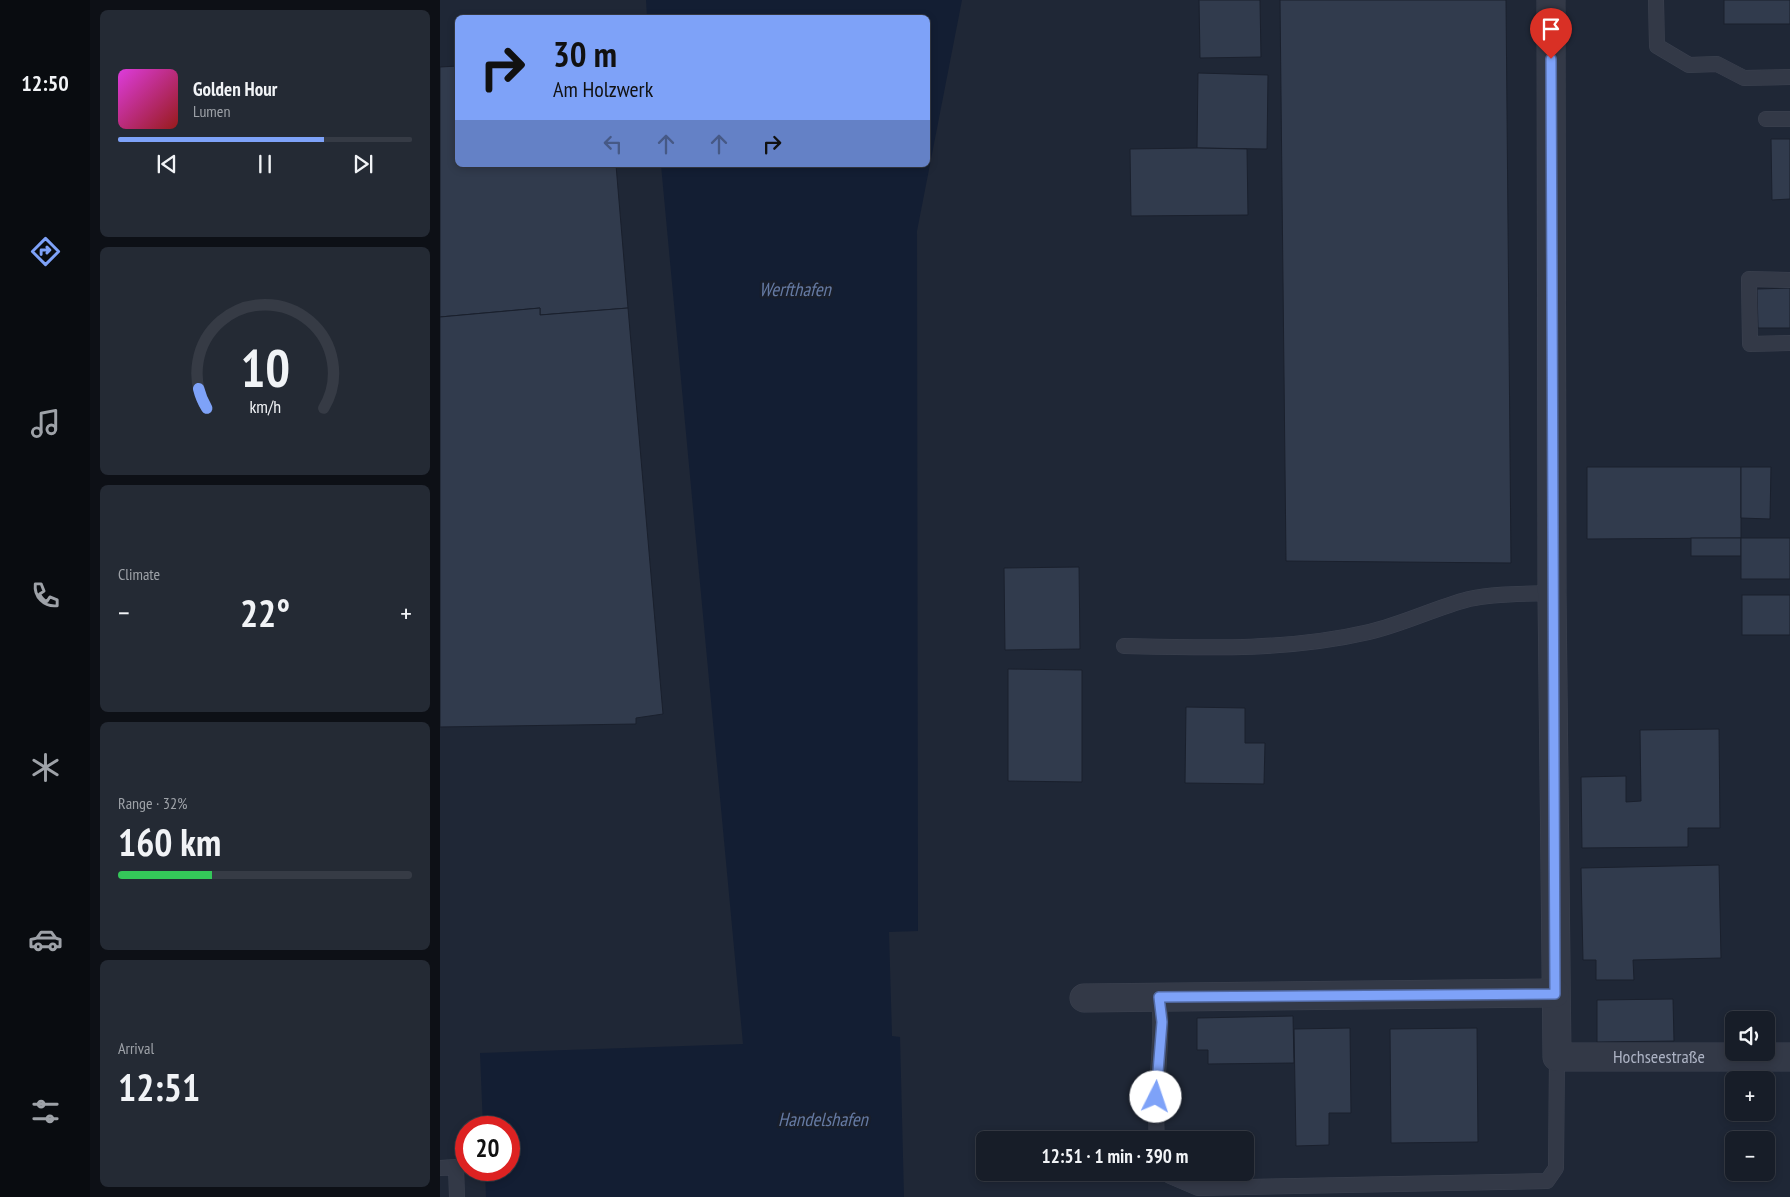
<!DOCTYPE html>
<html lang="en">
<head>
<meta charset="utf-8">
<style>
  body { margin:0; font-family:"PT Sans Narrow",sans-serif; background:#242a34; color:#f1f3f6; height:100vh; display:flex; flex-direction:column; font-size:19px; white-space:nowrap }
  * { box-sizing:border-box; margin:0 }
  p { font-size:16px; color:#9ea2a8 }
  .icon { flex:none; width:28px; height:28px; fill:none; stroke:currentColor; stroke-width:2; stroke-linecap:round; stroke-linejoin:round }
  .map { position:relative; flex:1; overflow:hidden }
  .side { display:flex; flex-direction:column; gap:10px; padding:10px; background:#0d1016; width:350px }
  .side>* { flex:none }
  .hud { position:absolute; left:15px; top:15px; width:475px; height:152px; border-radius:8px; box-shadow:0 2px 8px #0003,0 0 0 1px #363b45; background:#7ea2f8; color:#111; overflow:hidden }
  .fabs { position:absolute; left:1285px; top:1011px; display:grid; gap:10px }
  .fabs a { display:grid; place-items:center; width:50px; height:50px; border-radius:8px; background:#171d28; box-shadow:0 2px 8px #0003,0 0 0 1px #363b45; font-size:25px }
  .speed { position:absolute; left:15px; top:1116px; display:flex; gap:10px; font-size:25px; font-weight:700; text-align:center }
  .speed>* { display:grid; place-content:center; width:65px; height:65px; border-radius:50%; background:#171d28; box-shadow:0 2px 8px #0003,0 0 0 1px #363b45; line-height:1 }
  .speed .limit { border:8px solid #d22; background:#fff; color:#111 }
  .pin { position:absolute; display:grid; place-items:center; width:42px; height:42px; color:#fff; margin:-51px -21px; border-radius:50% 50% 50% 0; rotate:-45deg; box-shadow:0 0 5px #0007 }
  .pin .icon { rotate:45deg }
  .me { position:absolute; width:55px; margin:-28px; rotate:4deg; stroke-linejoin:round; filter:drop-shadow(0 0 4px #0008) }
  .turn { display:flex; align-items:center; gap:18px; height:105px; padding:0 15px; font-size:22px }
  .turn .icon { width:65px; height:65px; stroke-width:2.5 }
  .turn b { display:block; font-size:35px; line-height:42px }
  .lanes { display:flex; align-items:center; height:48px; padding:0 15px; background:#0003; justify-content:center; gap:25px; direction:ltr }
  .lanes .off { opacity:.35 }
  .big { font-size:38px; font-weight:600; line-height:1.1 }
  .side .tile { flex:1; display:flex; flex-direction:column; justify-content:center; gap:8px; min-width:0; padding:0 18px; border-radius:8px; background:#242a34 }
  .side .dial { align-items:center; gap:0 }
  .dial svg { height:130px; overflow:visible; fill:none; stroke:#363b45; stroke-width:7; stroke-linecap:round; text-anchor:middle }
  .dial text { fill:#f1f3f6; stroke:none }
  .song { display:flex; align-items:center; gap:15px }
  .cover { width:60px; height:60px; border-radius:8px; background:linear-gradient(135deg,hsl(300 70% 55%),hsl(0 70% 35%)) }
  .played { height:5px; border-radius:2px; background:linear-gradient(90deg,#7ea2f8 70%,#363b45 70%) }
  .keys { display:flex; justify-content:space-around; direction:ltr }
  .heat { display:flex; justify-content:space-between; align-items:center; font-size:28px; direction:ltr }
  .charge { height:8px; border-radius:4px; background:linear-gradient(90deg,#34c759 32%,#363b45 0) }
  .trip { position:absolute; left:536px; top:1131px; width:278px; height:50px; border-radius:8px; background:#171d28; box-shadow:0 2px 8px #0003,0 0 0 1px #363b45; font-weight:600; line-height:50px; text-align:center }
  main { display:flex; flex:1; min-height:0 }
  .tabs { display:flex; flex-direction:column; width:90px; justify-content:space-around; align-items:center; background:#090c10; color:#9ea2a8 }
  .tabs .icon { width:35px; height:35px }
  .tabs .on { color:#7ea2f8 }
  .tabs b { font-size:22px; color:#f1f3f6 }
  .map>svg:first-child { display:block }
  .water { fill:#131e33 }
  .building { fill:#313b4d; stroke:#1a202d }
  .lines { fill:none; stroke-linecap:round; stroke-linejoin:round }
  .service-casing { stroke:#3c4250; stroke-width:16 }
  .minor-casing { stroke:#3c4250; stroke-width:29 }
  .service { stroke:#333947; stroke-width:15 }
  .minor { stroke:#333947; stroke-width:28 }
  .route-casing { stroke:#5269a1; stroke-width:12 }
  .route { stroke:#7ea2f8; stroke-width:9 }
  .labels { text-anchor:middle; stroke-width:5; stroke-linejoin:round; paint-order:stroke }
  .street-label { font-size:18px; fill:#adb3c4; stroke:#181e2b }
  .water-label { font-size:19px; font-style:italic; fill:#657aa3; stroke:#181e2b }
</style>
</head>
<body>
<main>
<nav class="tabs">
<b>12:50</b>
<svg class="icon on" aria-label="directions" viewBox="0 0 24 24"><path d="M12 3l9 9-9 9-9-9zM9 14v-3h6M13 9l2 2-2 2"/></svg>
<svg class="icon" aria-label="music" viewBox="0 0 24 24"><path d="M9 18V5l10-2v13"/><circle cx="6" cy="18" r="3"/><circle cx="16" cy="16" r="3"/></svg>
<svg class="icon" aria-label="phone" viewBox="0 0 24 24"><path d="M5 4h4l2 5-3 2q2 4 5 5l2-3 5 2v4C11 20 4 13 5 4z"/></svg>
<svg class="icon" aria-label="climate" viewBox="0 0 24 24"><path d="M12 3v18M4 7l16 10M4 17L20 7"/></svg>
<svg class="icon" aria-label="car" viewBox="0 0 24 24"><path d="M5 17H2v-5l4-1 3-4h7l3 4 3 1v5h-3M9 17h6M6 11h13"/><circle cx="7" cy="17" r="2"/><circle cx="17" cy="17" r="2"/></svg>
<svg class="icon" aria-label="filters" viewBox="0 0 24 24"><path d="M4 7h16M4 17h16"/><circle cx="9" cy="7" r="2"/><circle cx="15" cy="17" r="2"/></svg>
</nav>
<section class="side">
<div class="tile">
<div class="song"><i class="cover"></i><div><b>Golden Hour</b><p>Lumen</p></div></div>
<div class="played"></div>
<div class="keys"><svg class="icon" aria-label="previous" viewBox="0 0 24 24"><path d="M18 5L8 12l10 7zM5 5v14"/></svg><svg class="icon" aria-label="pause" viewBox="0 0 24 24"><path d="M8 5v14M16 5v14"/></svg><svg class="icon" aria-label="next" viewBox="0 0 24 24"><path d="M6 5l10 7-10 7zM19 5v14"/></svg></div>
</div>
<div class="tile dial"><svg viewBox="0 0 100 80">
<path d="M14 69A42 42 0 1 1 86 69"/>
<path d="M14 69A42 42 0 0 1 9 57" stroke="#7ea2f8"/>
<text x="50" y="56" font-size="32" font-weight="700">10</text>
<text x="50" y="72" font-size="11">km/h</text>
</svg></div>
<div class="tile"><p>Climate</p>
<div class="heat"><a>−</a><b class="big">22°</b><a>+</a></div>
</div>
<div class="tile"><p>Range · 32%</p><b class="big">160 km</b><div class="charge"></div></div>
<div class="tile"><p>Arrival</p><b class="big">12:51</b></div>
</section>
<div class="map">
<svg width="1350" height="1197" viewBox="0 0 1350 1197">
  <rect width="100%" height="100%" fill="#1f2736"/>
  <path class="water" d="M206,0H522L477,231L478,931L449,932L452,1036L460,1037L464,1197H46L45,1170H69V1128L43,1127L40,1053L303,1044L221,165H488V18L207,17Z"/>
  <g class="building">
    <path d="M759,0H820L821,57L760,58Z"/>
    <path d="M840,0H1066L1071,563L846,561Z"/>
    <rect x="1284" y="0" width="66" height="24"/>
    <path d="M18,66V165H176L188,308L100,315V308L0,317V67Z"/>
    <path d="M758,73L828,75L827,149L757,148Z"/>
    <path d="M1331,139H1350V199L1332,200Z"/>
    <path d="M757,148L807,149L808,215L691,216L690,149Z"/>
    <path d="M1350,288V328H1318L1317,289Z"/>
    <path d="M100,308V315L188,308L223,714L196,718V724L0,727V317Z"/>
    <path d="M1147,467H1301V538L1147,539Z"/>
    <path d="M1301,467H1331L1330,519L1301,518Z"/>
    <rect x="1251" y="538" width="50" height="18"/>
    <rect x="1301" y="538" width="49" height="41"/>
    <path d="M639,567L640,649L565,650L564,568Z"/>
    <rect x="1302" y="595" width="48" height="40"/>
    <path d="M568,669L642,670V782L568,781Z"/>
    <path d="M746,707L805,708V743H825L824,784L745,783Z"/>
    <path d="M1279,729L1280,828H1248V847L1142,848L1141,777L1186,776V802L1201,801L1200,730Z"/>
    <path d="M1279,865L1281,958L1193,960L1194,980H1156V960H1143L1141,868Z"/>
    <path d="M1233,999L1234,1041L1157,1042V1000Z"/>
    <path d="M853,1016L854,1063L768,1064V1050H757V1018Z"/>
    <path d="M910,1028L911,1113H889V1145L856,1146L854,1029Z"/>
    <path d="M1037,1028L1038,1142L951,1143L950,1029Z"/>
  </g>
  <g class="lines">
    <defs>
      <g id="service">
        <path d="M1216,0L1217,46L1249,65L1277,64L1304,78L1350,77"/>
        <path d="M1326,119H1350"/>
        <path d="M1350,280L1309,279L1310,344L1350,343"/>
        <path d="M684,646C766,648 847,651 929,632C963,624 995,608 1029,599C1056,593 1085,594 1112,593"/>
        <path d="M717,1140C713,1092 724,1045 719,997"/>
        <path d="M0,1168L16,1167L17,1197"/>
        <path d="M727,1172L730,1176L758,1188L1107,1181L1116,1168L1117,1057"/>
      </g>
      <g id="minor">
        <path id="s1" d="M1111,0L1112,593L1117,1057H1350"/>
        <path d="M644,998L1115,993"/>
      </g>
    </defs>
    <use href="#service" class="service-casing"/>
    <use href="#minor" class="minor-casing"/>
    <use href="#service" class="service"/>
    <use href="#minor" class="minor"/>
  </g>
  <g class="lines">
    <defs>
      <path id="route" d="M716,1097L722,1022L719,997L1115,994L1111,59"/>
    </defs>
    <use href="#route" class="route-casing"/>
    <use href="#route" class="route"/>
  </g>
  <g class="labels">
    <g class="street-label">
      <text dy="6" stroke="none"><textPath href="#s1" startOffset="1159">Hochseestraße</textPath></text>
    </g>
    <g class="water-label">
      <text x="355" y="296">Werfthafen</text>
      <text x="383" y="1126">Handelshafen</text>
    </g>
  </g>
</svg>
<div class="fabs">
<a><svg class="icon" aria-label="sound" viewBox="0 0 24 24"><path d="M4 9h4l5-4v14l-5-4H4zM17 9q2 3 0 6"/></svg></a>
<a>+</a>
<a>−</a>
</div>
<div class="speed"><div class="limit">20</div></div>
<div class="pin" style="left:1111px;top:59px;background:#d93025"><svg class="icon" aria-label="arrive" viewBox="0 0 24 24"><path d="M6 21V4h12l-3 4 3 4H6"/></svg></div>
<svg class="me" style="left:716px;top:1097px" viewBox="-20 -20 40 40"><circle r="19" fill="#fff"/><path d="M0-13L10 11 0 6-10 11z" fill="#7ea2f8"/></svg>
<div class="trip">12:51 · 1 min · 390 m</div>
<div class="hud">
<div class="turn"><svg class="icon" aria-label="right" viewBox="0 0 24 24"><path d="M7 20v-9h11M14 6l5 5-5 5"/></svg><div><b>30 m</b>Am Holzwerk</div></div>
<div class="lanes"><svg class="icon off" aria-label="left" viewBox="0 0 24 24"><path d="M17 20v-9H6M10 6l-5 5 5 5"/></svg><svg class="icon off" aria-label="ahead" viewBox="0 0 24 24"><path d="M12 20V5M6 11l6-6 6 6"/></svg><svg class="icon off" aria-label="ahead" viewBox="0 0 24 24"><path d="M12 20V5M6 11l6-6 6 6"/></svg><svg class="icon" aria-label="right" viewBox="0 0 24 24"><path d="M7 20v-9h11M14 6l5 5-5 5"/></svg></div>
</div>
</div>
</main>
</body>
</html>
